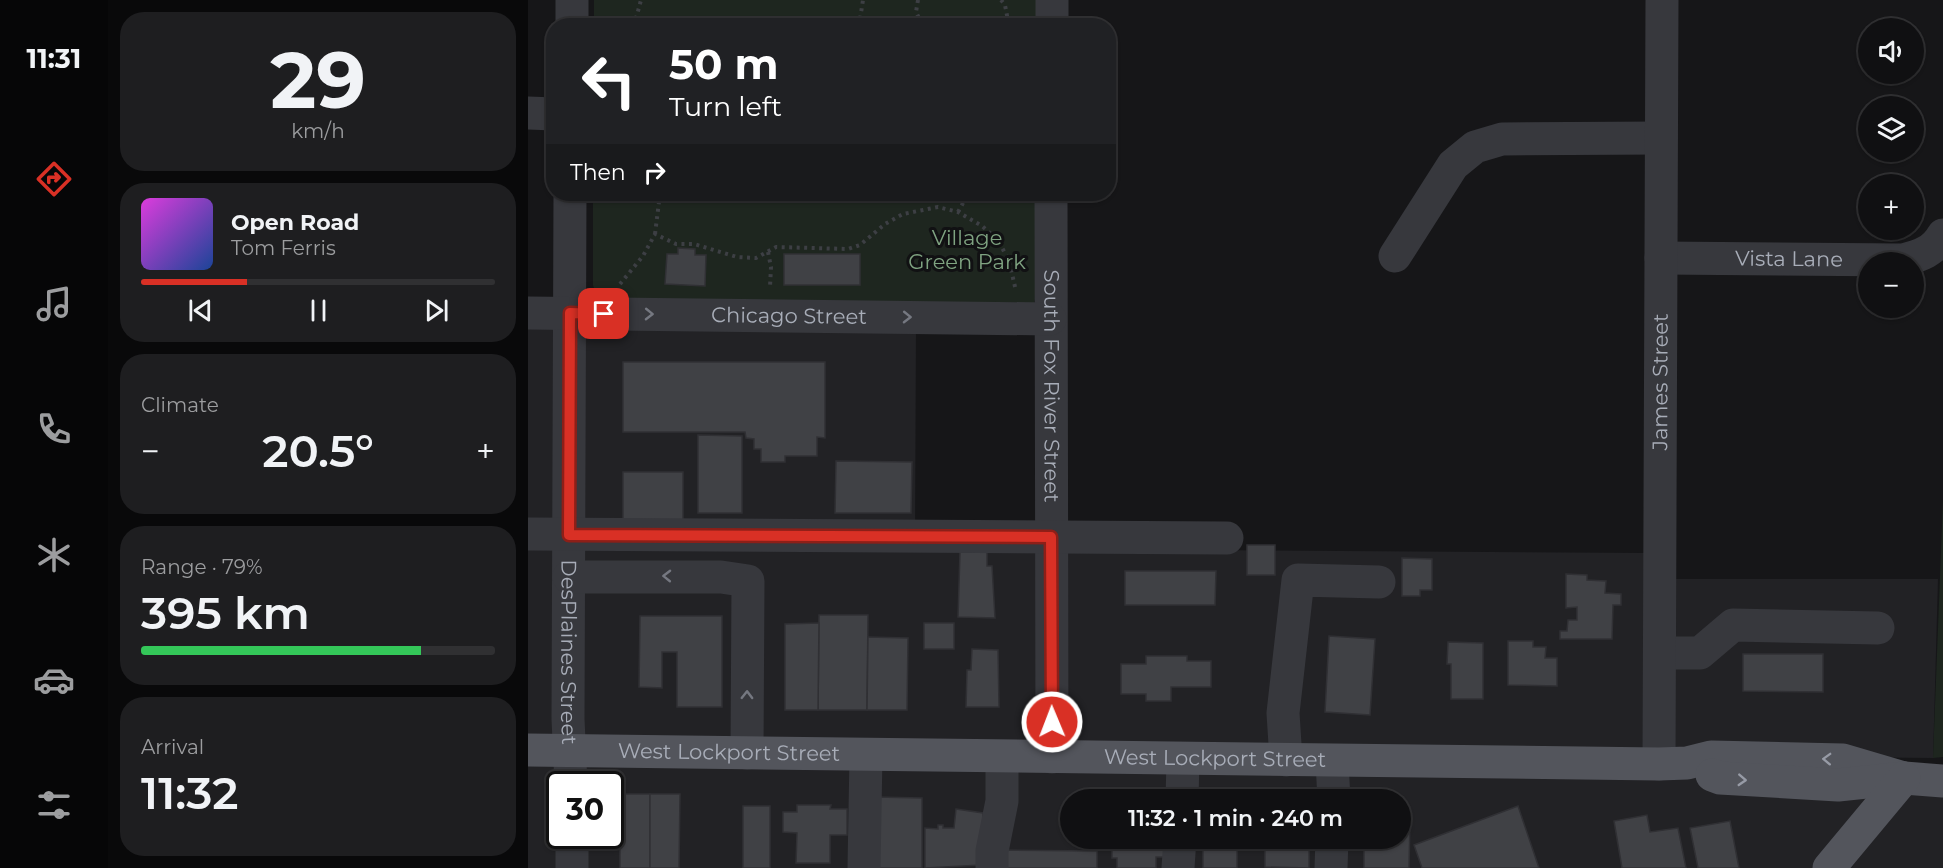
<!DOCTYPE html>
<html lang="en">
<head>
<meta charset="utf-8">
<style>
  body { margin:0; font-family:Montserrat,sans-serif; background:#1e1e20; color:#f1f3f6; height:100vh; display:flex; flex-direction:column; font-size:22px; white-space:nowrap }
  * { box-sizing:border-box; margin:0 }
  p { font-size:20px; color:#9c9d9f }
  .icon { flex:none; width:33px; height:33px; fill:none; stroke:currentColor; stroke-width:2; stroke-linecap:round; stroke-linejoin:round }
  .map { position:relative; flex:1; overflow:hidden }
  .sheet { display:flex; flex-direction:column; gap:12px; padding:12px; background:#09090a; width:420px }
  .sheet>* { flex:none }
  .guide { position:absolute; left:18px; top:18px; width:570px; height:183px; border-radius:24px; box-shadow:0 2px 4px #0004,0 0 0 2px #303032; background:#202124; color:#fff; overflow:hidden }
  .tools { position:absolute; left:1330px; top:18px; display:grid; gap:12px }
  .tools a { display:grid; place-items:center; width:66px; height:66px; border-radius:50%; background:#101012; box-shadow:0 2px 4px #0004,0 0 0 2px #303032; font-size:30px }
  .speed { position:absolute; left:18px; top:771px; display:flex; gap:12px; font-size:30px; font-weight:700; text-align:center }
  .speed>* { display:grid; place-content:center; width:78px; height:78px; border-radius:50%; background:#101012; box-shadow:0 2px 4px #0004,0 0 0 2px #303032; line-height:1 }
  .speed .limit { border:3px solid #111; border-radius:9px; background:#fff; color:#111 }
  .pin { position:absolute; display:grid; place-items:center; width:51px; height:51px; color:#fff; margin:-26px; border-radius:12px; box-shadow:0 3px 9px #0006 }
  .me { position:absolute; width:66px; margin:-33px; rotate:359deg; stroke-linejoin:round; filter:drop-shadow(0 0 4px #0008) }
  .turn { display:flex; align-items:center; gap:21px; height:126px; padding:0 24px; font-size:27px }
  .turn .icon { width:78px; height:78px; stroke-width:2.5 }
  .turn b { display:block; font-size:42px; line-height:51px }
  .then { display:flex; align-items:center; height:57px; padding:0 24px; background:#0003; gap:12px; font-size:22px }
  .big { font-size:45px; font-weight:600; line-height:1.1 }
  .sheet .tile { flex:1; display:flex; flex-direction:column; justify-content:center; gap:9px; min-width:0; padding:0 21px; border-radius:24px; background:#1e1e20 }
  .sheet .dial { align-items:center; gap:0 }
  .dial b { font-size:78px; line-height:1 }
  .song { display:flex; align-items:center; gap:18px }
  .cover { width:72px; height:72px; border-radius:9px; background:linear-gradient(135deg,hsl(300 70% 55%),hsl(220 70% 35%)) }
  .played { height:6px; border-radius:3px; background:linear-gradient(90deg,#d93025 30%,#303032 30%) }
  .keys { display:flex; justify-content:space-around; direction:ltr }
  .heat { display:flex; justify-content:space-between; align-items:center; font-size:33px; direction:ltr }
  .charge { height:9px; border-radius:4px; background:linear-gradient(90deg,#34c759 79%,#303032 0) }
  .trip { position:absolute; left:532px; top:789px; width:351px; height:60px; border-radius:30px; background:#101012; box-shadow:0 2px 4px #0004,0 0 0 2px #303032; font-weight:600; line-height:60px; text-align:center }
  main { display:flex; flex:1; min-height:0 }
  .tab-bar { display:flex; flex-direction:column; width:108px; justify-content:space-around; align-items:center; background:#060607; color:#9c9d9f }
  .tab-bar .icon { width:42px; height:42px }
  .tab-bar .on { color:#d93025 }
  .tab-bar b { font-size:27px; color:#f1f3f6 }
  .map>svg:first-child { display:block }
  .built { fill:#222225; fill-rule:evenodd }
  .green { fill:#1e261f }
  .building { fill:#404145; stroke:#303034; stroke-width:1.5 }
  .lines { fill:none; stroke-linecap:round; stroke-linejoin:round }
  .path { stroke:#3d3f44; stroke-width:4; stroke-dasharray:3 4.5; stroke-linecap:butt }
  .minor { stroke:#37383d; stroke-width:33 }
  .major { stroke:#53555c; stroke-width:33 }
  .oneway { stroke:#757881 }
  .oneway2 { stroke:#979ba6 }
  .route-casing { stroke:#8d1f18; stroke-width:15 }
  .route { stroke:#d93025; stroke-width:10 }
  .labels { text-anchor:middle; stroke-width:6; stroke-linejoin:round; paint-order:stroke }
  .park-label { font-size:21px; fill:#7fa381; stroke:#111113 }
  .street-label { font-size:21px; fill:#a8adb8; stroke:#111113 }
</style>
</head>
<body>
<main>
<nav class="tab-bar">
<b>11:31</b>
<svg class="icon on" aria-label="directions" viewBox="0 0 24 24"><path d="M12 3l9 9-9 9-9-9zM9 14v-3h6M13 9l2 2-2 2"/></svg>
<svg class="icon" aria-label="music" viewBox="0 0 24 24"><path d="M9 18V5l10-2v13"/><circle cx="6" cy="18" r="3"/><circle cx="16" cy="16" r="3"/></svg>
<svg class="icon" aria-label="phone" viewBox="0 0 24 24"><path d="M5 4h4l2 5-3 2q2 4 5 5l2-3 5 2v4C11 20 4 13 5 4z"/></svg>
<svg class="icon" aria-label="climate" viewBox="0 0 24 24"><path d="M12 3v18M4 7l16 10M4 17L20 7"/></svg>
<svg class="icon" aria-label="car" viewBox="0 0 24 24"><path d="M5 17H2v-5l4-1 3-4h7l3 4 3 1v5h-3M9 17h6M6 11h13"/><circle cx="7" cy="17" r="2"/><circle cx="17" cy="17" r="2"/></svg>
<svg class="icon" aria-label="filters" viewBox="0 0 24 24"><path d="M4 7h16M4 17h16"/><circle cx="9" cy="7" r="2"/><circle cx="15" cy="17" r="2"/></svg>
</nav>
<section class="sheet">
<div class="tile dial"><b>29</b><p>km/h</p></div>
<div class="tile">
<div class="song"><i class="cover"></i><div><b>Open Road</b><p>Tom Ferris</p></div></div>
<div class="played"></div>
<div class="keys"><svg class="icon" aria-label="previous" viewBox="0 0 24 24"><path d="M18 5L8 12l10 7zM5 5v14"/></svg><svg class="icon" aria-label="pause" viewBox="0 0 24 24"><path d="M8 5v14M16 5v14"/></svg><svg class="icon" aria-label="next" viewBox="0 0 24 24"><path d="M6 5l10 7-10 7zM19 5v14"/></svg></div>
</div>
<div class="tile"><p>Climate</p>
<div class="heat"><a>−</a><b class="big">20.5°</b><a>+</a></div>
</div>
<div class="tile"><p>Range · 79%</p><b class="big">395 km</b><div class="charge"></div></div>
<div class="tile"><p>Arrival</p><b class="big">11:32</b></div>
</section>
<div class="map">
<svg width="1415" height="868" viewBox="0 0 1415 868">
  <rect width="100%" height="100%" fill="#161618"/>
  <g class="built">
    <path d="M0,322L388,325L387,548L1118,553V579H1410L1405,758L0,744Z"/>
    <path d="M0,760L1221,771L1415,794V868H0ZM32,784H82V836H32ZM543,800H873V838H543Z"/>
  </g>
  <g class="green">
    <path d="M66,0H514V25L66,26Z"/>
    <path d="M65,194H512L510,287L506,303L74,299L68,294L65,285Z"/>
    <path d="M1415,498V757L1405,758Z"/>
  </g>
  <g class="building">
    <path d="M150,248L167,249V255H178L177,286L137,284L139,254H150Z"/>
    <rect x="256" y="254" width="76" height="31"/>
    <path d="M95,362H297V438L289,437V456H257V462H233V449H226V439L218,438L217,432H95Z"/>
    <path d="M170,435L214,436V513H170Z"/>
    <path d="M308,461L384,462L383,513H307Z"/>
    <rect x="95" y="472" width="60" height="53"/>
    <rect x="719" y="545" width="28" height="30"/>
    <path d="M432,552H459V566H464L467,618L430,617Z"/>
    <path d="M874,558L904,559V590H892V596H874Z"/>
    <path d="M597,571H688L687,605H597Z"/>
    <path d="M1038,574L1059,575V580L1078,581L1077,593L1093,594V605H1085L1084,639H1032V631H1039L1040,620H1049V607L1038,608Z"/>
    <path d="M291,615H340L339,710H290Z"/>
    <path d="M112,616H194V707H149V652H134V688L111,687Z"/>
    <path d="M291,623L290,710H257V624Z"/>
    <rect x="396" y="623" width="30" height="26"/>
    <path d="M801,636L847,639L842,715L797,712Z"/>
    <path d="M340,637L380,638L379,710H339Z"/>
    <path d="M980,641H1005V647H1018L1017,658H1029V686L980,685Z"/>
    <path d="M920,642L955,643V699H923V664H919Z"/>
    <path d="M444,649L470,650L471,707H438L439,670H443Z"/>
    <path d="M1215,654H1295V692L1215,691Z"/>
    <path d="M618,656H659V661H683V687H643V701H618V694H593V664H618Z"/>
    <rect x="92" y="794" width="30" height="74"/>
    <path d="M122,794H152L151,868H122Z"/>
    <path d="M348,797L394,798V868H347Z"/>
    <path d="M269,805H303L302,809H319V835H302V863H268L269,833L255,832V812H269Z"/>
    <rect x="215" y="806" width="27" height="62"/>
    <path d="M990,806L1011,868H894L886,845Z"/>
    <path d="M428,809L455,813L454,865L397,868V828L410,829V825H415V828H426Z"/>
    <path d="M1119,815L1122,832L1150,828L1158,868H1094L1086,821Z"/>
    <path d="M873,819H882L881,868H836V838H873Z"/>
    <path d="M1202,821L1211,868H1170L1162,828Z"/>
    <path d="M584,838H638L637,857H628V868H589V858H584Z"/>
    <rect x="675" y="838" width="34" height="30"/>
    <path d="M741,838H781V868L737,867V849H741Z"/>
    <path d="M474,850L569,851V868H473Z"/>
  </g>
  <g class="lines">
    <g class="path">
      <path d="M390,0L388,12L395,26"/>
      <path d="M473,0L477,5L481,26"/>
      <path d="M106,26L113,0"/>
      <path d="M331,26L335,0"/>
      <path d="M430,212L440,194"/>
      <path d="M127,234L132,194"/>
      <path d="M240,252L243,267L242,287"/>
      <path d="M92,284L115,256L127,234L148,244H166L209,257L228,258L248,247L320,249L332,245L357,224L375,214L410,207L430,212L454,226L470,240L481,261L488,291"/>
    </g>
    <g class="minor">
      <path d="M44,26V0"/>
      <path d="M524,26V0"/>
      <path d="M0,113L26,114"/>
      <path id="s1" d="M42,194L40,719L43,784"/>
      <path id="s2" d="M523,194L524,757"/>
      <path d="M867,256L925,165L947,147L974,139L1133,138"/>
      <path id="s3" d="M1133,258L1375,260C1392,256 1406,251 1415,235"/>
      <path id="s4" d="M0,313L522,319"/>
      <path d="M0,534L699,538"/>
      <path d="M41,577H193L220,581L219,753"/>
      <path d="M1133,653H1172L1205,625L1350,628"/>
      <path d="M758,760L755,713L770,580L851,582"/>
      <path d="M804,761L806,800"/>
      <path id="s5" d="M1131,764L1134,0"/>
      <path d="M654,800L655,759"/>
      <path d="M44,836V868"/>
      <path d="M336,868L338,755"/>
      <path d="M464,868V851L474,801V757"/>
      <path d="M650,868L652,838"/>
      <path d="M803,868L804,838"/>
    </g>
    <g class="major">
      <path id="s6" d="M0,750L1131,764L1159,763L1183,757L1315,760L1376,778"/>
      <path d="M1184,775L1192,778L1310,785L1376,778L1415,781"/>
      <path d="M1301,868L1376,778"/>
    </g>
  </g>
  <defs><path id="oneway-chevron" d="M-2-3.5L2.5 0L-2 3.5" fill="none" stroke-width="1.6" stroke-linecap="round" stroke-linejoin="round" transform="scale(1.5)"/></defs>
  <g class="oneway">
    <use href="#oneway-chevron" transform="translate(121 314) rotate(1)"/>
    <use href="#oneway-chevron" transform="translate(379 317) rotate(1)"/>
    <use href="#oneway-chevron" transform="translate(139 576) rotate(-179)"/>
    <use href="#oneway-chevron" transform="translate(219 695) rotate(-89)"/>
  </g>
  <g class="oneway2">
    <use href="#oneway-chevron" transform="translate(1299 759) rotate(-178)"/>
    <use href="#oneway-chevron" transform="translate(1214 780) rotate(3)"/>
  </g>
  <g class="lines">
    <defs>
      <path id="route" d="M76,314L42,313L41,535L523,537L524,722"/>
    </defs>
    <use href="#route" class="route-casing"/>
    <use href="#route" class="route"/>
  </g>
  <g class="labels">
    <g class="park-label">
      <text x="439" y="245">Village<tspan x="439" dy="24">Green Park</tspan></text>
    </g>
    <g class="street-label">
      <text dy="7" stroke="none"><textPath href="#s3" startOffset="128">Vista Lane</textPath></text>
      <text dy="7" stroke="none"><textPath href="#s4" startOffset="261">Chicago Street</textPath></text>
      <text dy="7" stroke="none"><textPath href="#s5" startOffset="382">James Street</textPath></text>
      <text dy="7" stroke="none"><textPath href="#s2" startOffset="192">South Fox River Street</textPath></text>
      <text dy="7" stroke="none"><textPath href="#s1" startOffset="458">DesPlaines Street</textPath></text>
      <text dy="7" stroke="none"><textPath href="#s6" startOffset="201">West Lockport Street</textPath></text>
      <text dy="7" stroke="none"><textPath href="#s6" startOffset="687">West Lockport Street</textPath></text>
    </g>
  </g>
</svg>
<div class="tools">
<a><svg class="icon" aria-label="sound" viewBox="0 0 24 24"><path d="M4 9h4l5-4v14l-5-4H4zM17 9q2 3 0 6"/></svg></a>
<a><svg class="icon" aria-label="layers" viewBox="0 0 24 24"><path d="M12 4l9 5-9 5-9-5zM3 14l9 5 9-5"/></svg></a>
<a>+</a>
<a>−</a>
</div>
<div class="speed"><div class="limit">30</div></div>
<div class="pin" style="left:76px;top:314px;background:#d93025"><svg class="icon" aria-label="arrive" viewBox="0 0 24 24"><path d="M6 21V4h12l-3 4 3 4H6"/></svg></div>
<svg class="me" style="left:524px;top:722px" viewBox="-20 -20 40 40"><circle r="17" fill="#d93025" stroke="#fff" stroke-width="3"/><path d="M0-11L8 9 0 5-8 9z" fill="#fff"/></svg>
<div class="trip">11:32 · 1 min · 240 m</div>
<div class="guide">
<div class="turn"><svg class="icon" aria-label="left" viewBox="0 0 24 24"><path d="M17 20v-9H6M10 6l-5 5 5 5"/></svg><div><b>50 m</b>Turn left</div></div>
<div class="then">Then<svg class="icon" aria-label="right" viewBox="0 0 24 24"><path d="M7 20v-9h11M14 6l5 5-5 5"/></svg></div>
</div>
</div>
</main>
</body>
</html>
